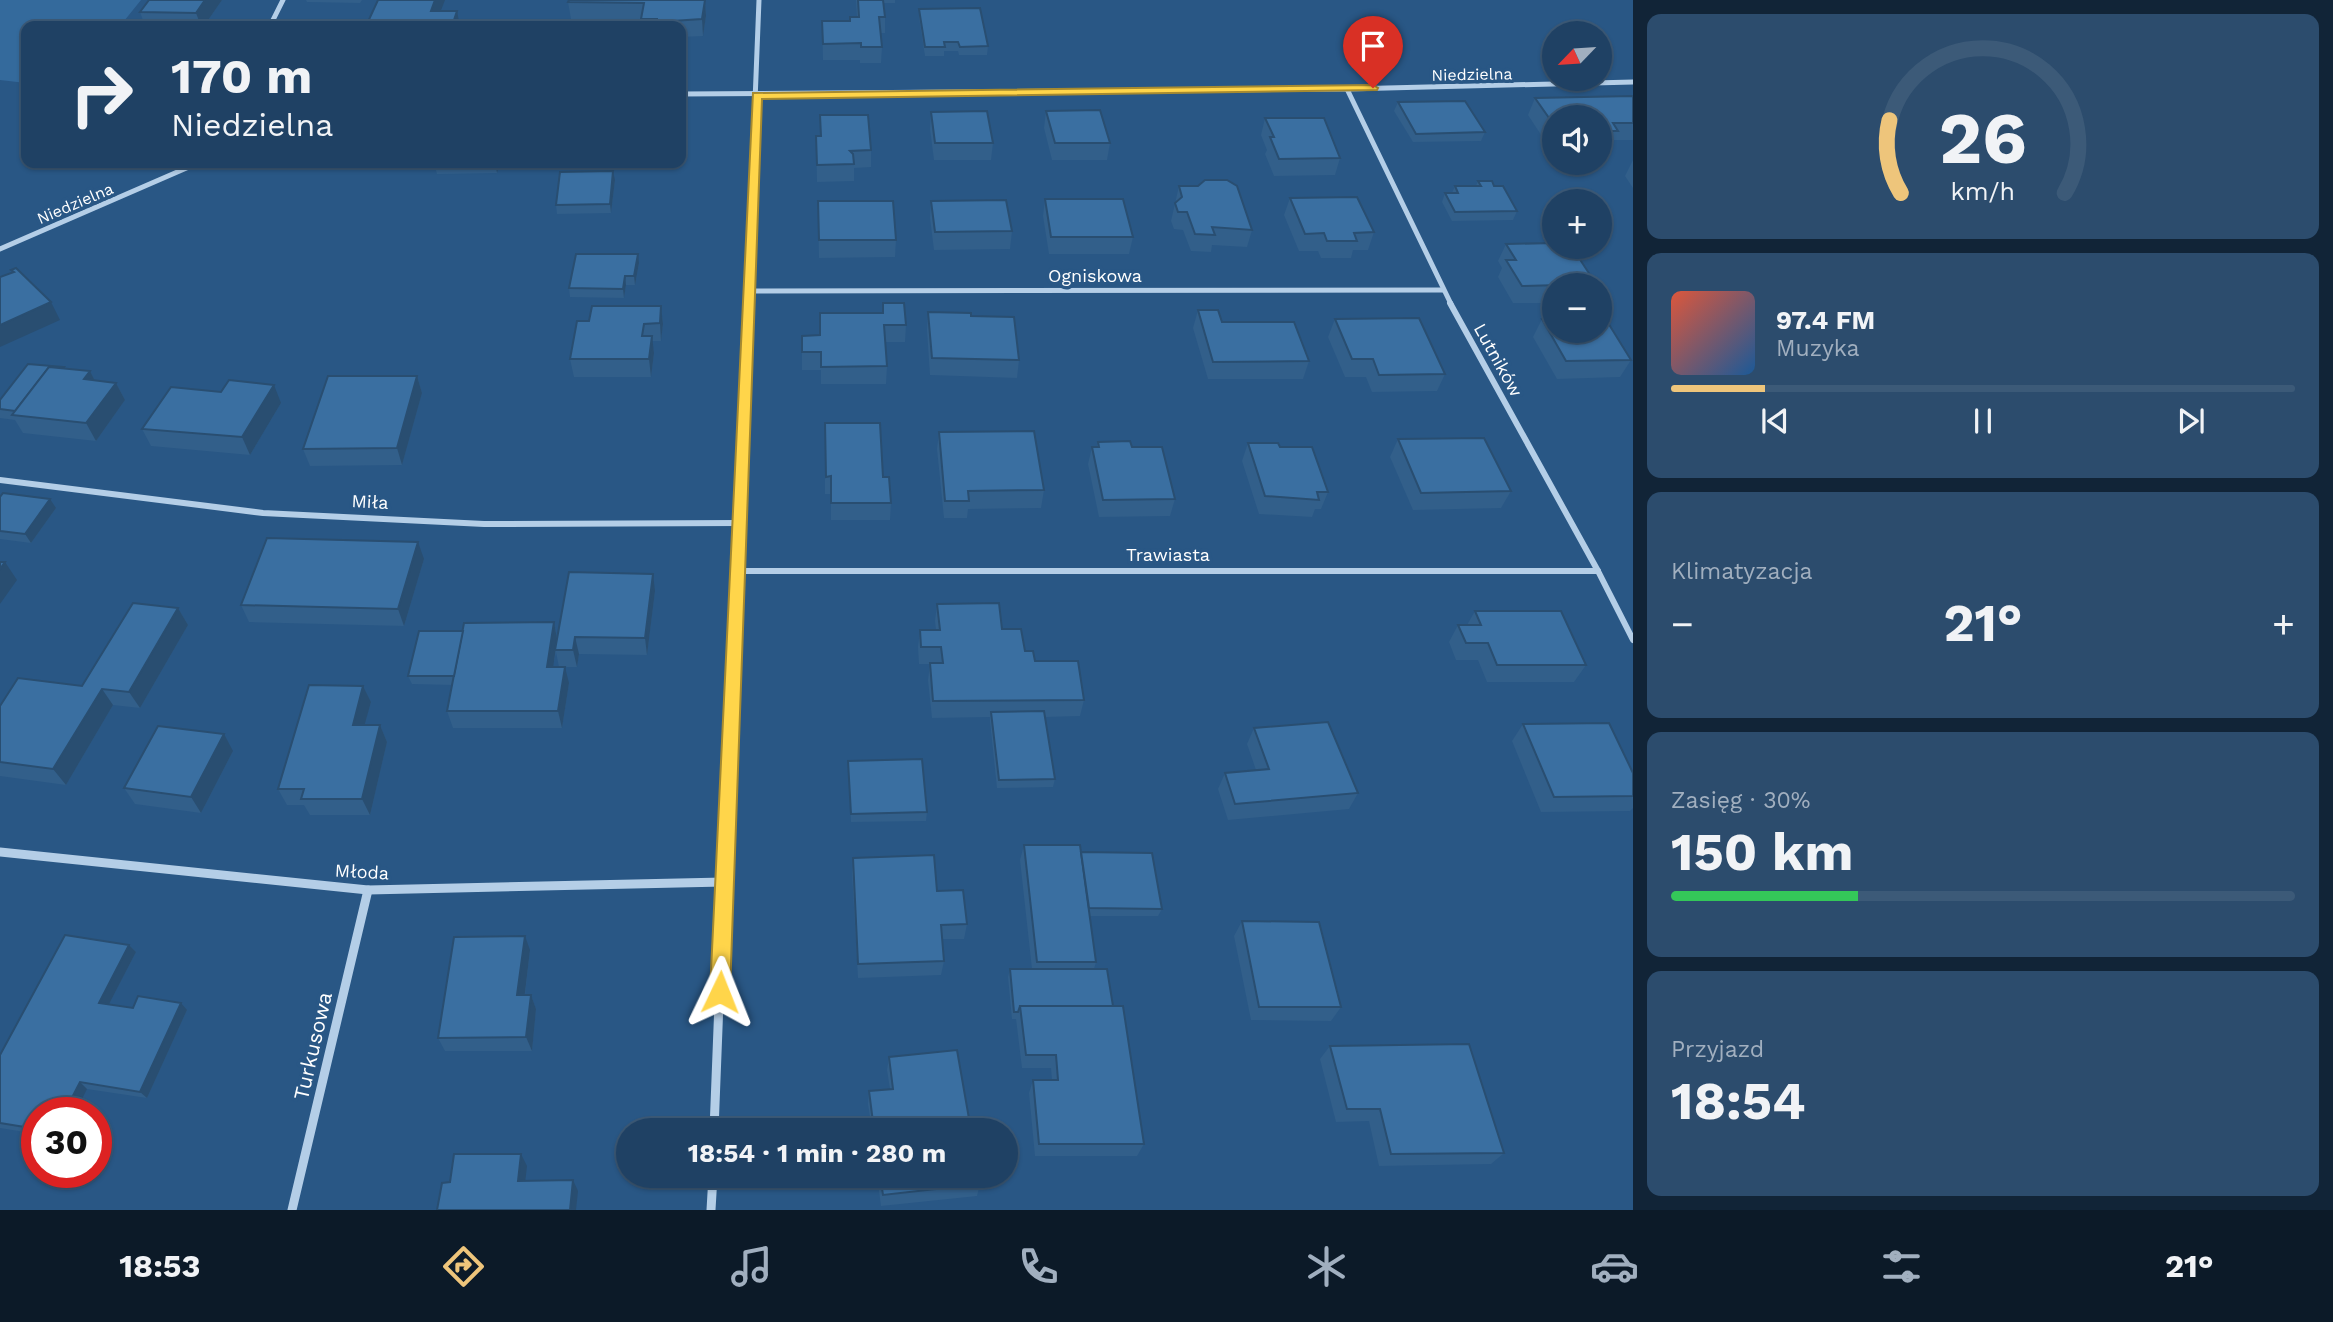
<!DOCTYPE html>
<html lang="pl">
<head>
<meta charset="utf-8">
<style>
  body { margin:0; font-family:"Work Sans",sans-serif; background:#2c4c6d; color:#f1f3f6; height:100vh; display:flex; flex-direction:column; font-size:26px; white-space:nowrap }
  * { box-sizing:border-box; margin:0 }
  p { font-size:23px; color:#a1afbf }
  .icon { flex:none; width:38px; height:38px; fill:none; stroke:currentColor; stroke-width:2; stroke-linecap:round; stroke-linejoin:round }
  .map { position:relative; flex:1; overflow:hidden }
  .drawer { display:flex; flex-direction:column; gap:14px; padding:14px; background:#112437; width:700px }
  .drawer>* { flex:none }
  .hud { position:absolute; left:21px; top:21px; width:665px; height:147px; border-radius:14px; box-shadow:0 2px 5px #0004,0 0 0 2px #3c5a78; background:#1f4164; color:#f1f3f6; overflow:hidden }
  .needle { width:46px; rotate:245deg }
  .tools { position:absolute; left:1542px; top:21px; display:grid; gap:14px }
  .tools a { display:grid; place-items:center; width:70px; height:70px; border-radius:50%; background:#1f4164; box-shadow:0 2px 5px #0004,0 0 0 2px #3c5a78; font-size:35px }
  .speed { position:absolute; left:21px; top:1097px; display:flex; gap:14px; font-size:35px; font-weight:700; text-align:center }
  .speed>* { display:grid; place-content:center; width:91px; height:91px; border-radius:50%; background:#1f4164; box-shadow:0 2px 5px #0004,0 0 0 2px #3c5a78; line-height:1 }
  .speed .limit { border:10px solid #d22; background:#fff; color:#111 }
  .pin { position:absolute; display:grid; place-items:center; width:60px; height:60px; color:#fff; margin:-72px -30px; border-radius:50% 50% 50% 0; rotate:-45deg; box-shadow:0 0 7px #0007 }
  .pin .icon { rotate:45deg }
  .me { position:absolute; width:77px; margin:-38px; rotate:2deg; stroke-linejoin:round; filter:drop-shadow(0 0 5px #0008) }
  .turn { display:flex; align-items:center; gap:24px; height:147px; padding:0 35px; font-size:32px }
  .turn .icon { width:91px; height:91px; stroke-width:2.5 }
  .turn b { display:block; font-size:49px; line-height:60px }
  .big { font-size:52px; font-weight:700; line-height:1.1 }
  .drawer .card { flex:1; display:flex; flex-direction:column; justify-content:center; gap:10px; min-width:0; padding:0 24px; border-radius:14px; background:#2c4c6d }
  .drawer .dial { align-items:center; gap:0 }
  .dial svg { height:182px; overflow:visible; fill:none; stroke:#3c5a78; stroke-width:7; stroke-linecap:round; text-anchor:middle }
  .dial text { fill:#f1f3f6; stroke:none }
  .song { display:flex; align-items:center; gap:21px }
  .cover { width:84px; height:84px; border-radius:10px; background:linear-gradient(135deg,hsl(10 70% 55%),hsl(210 70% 35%)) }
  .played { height:7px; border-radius:4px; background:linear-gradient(90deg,#eec57b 15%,#3c5a78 15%) }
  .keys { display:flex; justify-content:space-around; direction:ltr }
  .heat { display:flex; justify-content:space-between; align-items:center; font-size:38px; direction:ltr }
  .charge { height:10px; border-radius:5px; background:linear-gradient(90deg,#34c759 30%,#3c5a78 0) }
  .trip { position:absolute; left:616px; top:1118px; width:402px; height:70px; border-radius:35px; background:#1f4164; box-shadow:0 2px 5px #0004,0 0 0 2px #3c5a78; font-weight:700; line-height:70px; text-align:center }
  .tabs { display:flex; height:112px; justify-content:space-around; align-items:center; background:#0c1a28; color:#a1afbf }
  .tabs .icon { width:49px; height:49px }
  .tabs .selected { color:#eec57b }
  .tabs b { font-size:32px; color:#f1f3f6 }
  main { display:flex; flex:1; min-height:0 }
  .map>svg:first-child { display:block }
  .green { fill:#346a9c }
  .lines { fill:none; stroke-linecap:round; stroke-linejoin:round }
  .minor-far2 { stroke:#b4cee7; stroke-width:5 }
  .minor-far1 { stroke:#b4cee7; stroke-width:6 }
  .minor { stroke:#b4cee7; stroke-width:9 }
  .wall { fill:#325f8a }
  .shaded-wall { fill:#294e71 }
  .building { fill:#3a6fa1; stroke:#294e71; stroke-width:2 }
  .route { fill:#ffd54a; stroke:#a68a30; stroke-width:2 }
  .labels { text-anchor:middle; stroke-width:7; stroke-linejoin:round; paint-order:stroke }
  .far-street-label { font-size:16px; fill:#fff; stroke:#295785 }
  .street-label { font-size:18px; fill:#fff; stroke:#295785 }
  .near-street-label { font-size:21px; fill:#fff; stroke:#295785 }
</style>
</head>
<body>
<main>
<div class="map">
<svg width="1633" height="1210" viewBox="0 0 1633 1210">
  <rect width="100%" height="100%" fill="#295785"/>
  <path class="green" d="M0,0H141L120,26H26V83L0,80Z"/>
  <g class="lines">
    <g class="minor-far2">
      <path d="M270,26L283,0"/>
      <path d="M1347,89L1451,304"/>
      <path d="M681,94L1347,89L1633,82"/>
      <path d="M0,249L198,163"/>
      <path d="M747,291L1443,290"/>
      <path d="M747,304L759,0"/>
    </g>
    <g class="minor-far1">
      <path d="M1450,303L1598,571L1633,640"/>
      <path d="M0,480L263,513L484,524L740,523"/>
      <path d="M738,571H1598"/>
      <path d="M731,699L747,303"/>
    </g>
    <g class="minor">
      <path d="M0,852L368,890L724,882"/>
      <path d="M714,1130L731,697"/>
      <path d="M292,1210L368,890"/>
      <path d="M711,1210L713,1176"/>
    </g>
  </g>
  <g class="wall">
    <path d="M149,0H222L204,26H145L140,12Z"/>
    <path d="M306,0H362L360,3L307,2Z"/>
    <path d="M705,0L706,16L703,36L681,37V26H642L641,20L571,19L568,2Z"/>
    <path d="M856,0H895V3H884L885,17V33H881L882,47L881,63H860V60H823L822,21H850V17H857Z"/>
    <path d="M919,9L988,46L987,55H959L958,51H944V56H925L919,18Z"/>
    <path d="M1633,96V140H1614L1610,148H1600V117H1554V144H1547L1528,115L1535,98Z"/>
    <path d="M1398,102L1485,132L1481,141L1413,142L1394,111Z"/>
    <path d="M1046,111L1110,143L1107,160H1052L1044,128Z"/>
    <path d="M931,112L993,143L991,160H934L930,129Z"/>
    <path d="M820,115L871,150V167L854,168V181L817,182L816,136H820Z"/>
    <path d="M681,116H686L688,133L685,162H681Z"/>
    <path d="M1265,118L1340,158L1335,175L1274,176L1265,154L1267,150L1261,135Z"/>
    <path d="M1633,160V188L1625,176Z"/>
    <path d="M336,163H390L388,168H338Z"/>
    <path d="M434,163H500L497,173L437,174Z"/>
    <path d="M615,180L611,213L557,214L556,205Z"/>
    <path d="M1478,181L1494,186L1517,211L1513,220L1452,221L1442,202L1445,193H1452L1455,186H1476Z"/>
    <path d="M1179,186L1252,230L1247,247L1212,245L1211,252L1191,251L1183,230L1174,229L1171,221Z"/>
    <path d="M1290,198L1374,232L1368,250H1353L1351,258H1321L1318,251H1299L1284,215Z"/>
    <path d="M1045,199L1133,237L1129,254H1049L1043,216Z"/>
    <path d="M818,201L896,240L895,257L819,258Z"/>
    <path d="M931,201L1012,231L1010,249L934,250L930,218Z"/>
    <path d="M1506,244L1570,259L1596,284L1554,285V303H1513L1498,277L1502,268L1498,261Z"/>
    <path d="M639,263L635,285H626L624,298L570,297L569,288Z"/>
    <path d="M883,303L906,325L905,342H885L887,366L886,384H821V370H802V336L820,335L882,313Z"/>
    <path d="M661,306L663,324L661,341H652L654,353L651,377H574L570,359L589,321Z"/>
    <path d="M1198,310L1309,361L1303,379H1208L1193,328Z"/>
    <path d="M928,312L971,316L1019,360L1017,378L930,375L927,330Z"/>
    <path d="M1335,319L1445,374L1437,391L1372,392L1366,377H1345L1328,337Z"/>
    <path d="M1542,319L1631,360L1620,377L1557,379L1533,337Z"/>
    <path d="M64,367V369L90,371L95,381L116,383L125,400L96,441L23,433L15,420L0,418V400Z"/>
    <path d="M417,376L422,393L402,465L310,466L303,449Z"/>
    <path d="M281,403L250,455L151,446L142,429Z"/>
    <path d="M825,423L883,477L891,503L890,520H831V494H825Z"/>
    <path d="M939,432L1044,490L1041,508L968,509L967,518H944L937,449Z"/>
    <path d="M1398,439L1511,491L1501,508L1413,510L1390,457Z"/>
    <path d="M1098,442L1132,447L1175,499L1170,516L1099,517L1088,464L1092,447H1097Z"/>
    <path d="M1248,443L1280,447L1328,492L1321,509H1315L1312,517L1259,514L1242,461Z"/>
    <path d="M0,497L56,508L31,543L0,539Z"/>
    <path d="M424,559L404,626L249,622L241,605Z"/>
    <path d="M655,591L647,655L579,654L577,667H559L556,652L553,667L569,683L562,728H453L447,711L453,685L412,684L408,676L463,631L554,622L557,638Z"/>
    <path d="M937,604L1002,629L1035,661L1084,700L1080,716L1045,717L1055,779L1053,787L997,788L990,721V717L932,718L928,680L930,664H919L918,647L920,630H936L935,621Z"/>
    <path d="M178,608L188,625L140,708L113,705L66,785L0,776V706L82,686Z"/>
    <path d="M1475,611L1586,665L1574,682H1487L1478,660H1456L1449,642L1458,625H1467Z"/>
    <path d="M363,686L371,702L364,725H380L387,742L370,815H310L304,805H287L278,789Z"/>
    <path d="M1523,724L1633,773V808L1630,811L1541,812L1512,741Z"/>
    <path d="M1254,728L1358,793L1349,809L1228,820L1218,789L1225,773L1256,770L1247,744Z"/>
    <path d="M233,751L201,813L135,804L124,788Z"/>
    <path d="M848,761L927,812L926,821L851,822Z"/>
    <path d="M1024,845L1081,852L1162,909L1158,916H1090L1096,962L1094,969L1113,1006L1144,1144L1137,1156H1035L1029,1093L1033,1080H1052L1051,1068H1022L1016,1019H1012L1008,977L1010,969H1032L1020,860Z"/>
    <path d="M853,858L937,891L967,924L964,939H942L944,961L941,975L858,978L852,873Z"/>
    <path d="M1242,921L1341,1007L1331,1021L1251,1020L1234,936Z"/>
    <path d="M129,945L136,952L109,1004L133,1008L187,1010L147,1098L87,1089L37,1113V1134L0,1128V1055Z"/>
    <path d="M530,950L525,995H531L536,1009L532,1051H445L438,1038Z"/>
    <path d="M1330,1046L1504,1153L1491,1164L1379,1166L1369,1121L1336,1122L1320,1059Z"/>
    <path d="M889,1057L971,1130H872L868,1104L869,1091L890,1089L887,1070Z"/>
    <path d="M877,1176H979L980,1184L977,1196L881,1206Z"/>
  </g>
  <g class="shaded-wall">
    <path d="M205,0H222L204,26H201L196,13Z"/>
    <path d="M435,0H445L435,26L431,11Z"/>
    <path d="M705,0L706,16L703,36L702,19Z"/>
    <path d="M457,11L460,26H452Z"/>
    <path d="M686,116L688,133L685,162L683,145Z"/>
    <path d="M495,163H500L497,173Z"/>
    <path d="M613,171L615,180L611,213L610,204Z"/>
    <path d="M638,254L639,263L635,285L634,276Z"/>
    <path d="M625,276L626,285L624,298L623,289Z"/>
    <path d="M51,302L60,320L0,347V325Z"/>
    <path d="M661,306L663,324L661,341L660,323Z"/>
    <path d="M652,336L654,353L651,377L649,359Z"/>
    <path d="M90,371L99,389L84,379Z"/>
    <path d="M417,376L422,393L402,465L397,448Z"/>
    <path d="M116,383L125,400L96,441L86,423Z"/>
    <path d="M274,385L281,403L250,455L242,437Z"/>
    <path d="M50,499L56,508L31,543L25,534Z"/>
    <path d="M418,542L424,559L404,626L398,609Z"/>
    <path d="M5,562L17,580L0,604V569Z"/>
    <path d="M653,574L655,591L647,655L645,638Z"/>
    <path d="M178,608L188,625L140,708L129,692Z"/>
    <path d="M554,622L557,639L551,684L547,667Z"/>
    <path d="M575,637L579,654L577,667L573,650Z"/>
    <path d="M565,667L569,683L562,728L558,711Z"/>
    <path d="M363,686L371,702L360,741L353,725Z"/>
    <path d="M102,689L113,705L66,785L53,769Z"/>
    <path d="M380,725L387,742L370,815L362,799Z"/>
    <path d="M224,734L233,751L201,813L191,797Z"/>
    <path d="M525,936L530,950L523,1009L517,995Z"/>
    <path d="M129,945L136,952L106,1010L99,1003Z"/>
    <path d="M531,995L536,1009L532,1051L526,1037Z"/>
    <path d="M181,1003L187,1010L147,1098L140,1092Z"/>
    <path d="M80,1082L87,1089L75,1113H64Z"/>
    <path d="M521,1154L527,1166L524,1192L518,1181Z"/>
    <path d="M573,1180L578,1191L576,1210H570Z"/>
  </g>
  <g class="building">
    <path d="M149,0H205L196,13L140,12Z"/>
    <path d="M378,0H435L431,11H457L452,26H366Z"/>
    <path d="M569,0H705L702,19L657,22V19H641L644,3L568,2Z"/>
    <path d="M858,0H883L885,17H879L882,47H861V43L823,44L822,21H850V17H859Z"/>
    <path d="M980,8L988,46L960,47L958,42H944L945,47H925L919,9Z"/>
    <path d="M281,20H346L344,26H277Z"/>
    <path d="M1633,96V123H1613L1618,131H1600V117H1554V125L1535,98Z"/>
    <path d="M1465,101L1485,132L1416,134L1398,102Z"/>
    <path d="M1100,110L1110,143H1055L1046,111Z"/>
    <path d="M987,111L993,143H935L931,112Z"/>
    <path d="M820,115H868L871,150L850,151L853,154L854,164L817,165L816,136H821Z"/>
    <path d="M681,116H686L683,145H681Z"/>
    <path d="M1265,118H1324L1340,158L1279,159L1270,137H1274Z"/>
    <path d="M613,171L610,204L556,205L560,172Z"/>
    <path d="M1205,180H1227L1237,186L1252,230L1212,227L1215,235L1195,234L1187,212H1178L1175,203L1182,197L1179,186H1198Z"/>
    <path d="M1478,181H1492L1494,186H1503L1517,211L1455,212L1445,193H1458L1455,186H1481Z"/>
    <path d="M1357,197L1374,232L1354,233L1357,241H1327L1324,233L1305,234L1290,198Z"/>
    <path d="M1045,199H1123L1133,237H1051Z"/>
    <path d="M1006,200L1012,231L935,232L931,201Z"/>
    <path d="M818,201H893L896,240H819Z"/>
    <path d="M1554,243V247H1562L1570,259L1579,258L1596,284L1522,286L1506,260H1516L1506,244Z"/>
    <path d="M576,254H638L634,276H625L623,289L569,288Z"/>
    <path d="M16,268L51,302L0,325V277L14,272L11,270Z"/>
    <path d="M883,303H904L906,325H884L887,366L821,367V352H802V336L820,335V313H883Z"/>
    <path d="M592,306H661L660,323L644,324L642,336H652L649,359H570L577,321H589Z"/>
    <path d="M1198,310H1218L1222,322H1294L1309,361L1213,362Z"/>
    <path d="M928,312L971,313V316L1014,317L1019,360L932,358Z"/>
    <path d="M1419,318L1445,374L1379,375L1373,359H1352L1335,319Z"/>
    <path d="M1600,318H1605L1631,360L1566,361L1542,319H1554V331H1600Z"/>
    <path d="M28,364L64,367L63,368L49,367L15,411L0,409V400Z"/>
    <path d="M49,367L90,371L84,379L116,383L86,423L12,415Z"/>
    <path d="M328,376H417L397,448L303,449Z"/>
    <path d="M229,380L274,385L242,437L142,429L171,387L221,392Z"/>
    <path d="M825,423H880L883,477H889L891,503H831V476L826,477Z"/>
    <path d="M1034,431L1044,490L968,491L969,501H945L939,432Z"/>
    <path d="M1484,438L1511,491L1421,493L1398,439Z"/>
    <path d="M1130,441L1132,447H1162L1175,499L1103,500L1092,447H1099L1098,442Z"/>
    <path d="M1248,443H1278L1280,447H1312L1328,492H1317L1319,500L1265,496Z"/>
    <path d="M3,493L50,499L25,534L0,531V497Z"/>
    <path d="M267,538L418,542L398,609L241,605Z"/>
    <path d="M0,562H5L0,569Z"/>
    <path d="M569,572L653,574L645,638L575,637L573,650H555Z"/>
    <path d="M133,603L178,608L129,692L102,689L53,769L0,762V706L18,678L82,686Z"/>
    <path d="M999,603L1002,629H1021L1025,651H1033L1035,661H1078L1084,700L933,701L930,663H943L941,647H921L920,630H940L937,604Z"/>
    <path d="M1475,611H1561L1586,665H1497L1488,643H1466L1458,625H1481Z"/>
    <path d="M554,622L547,667H565L558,711H447L464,623Z"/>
    <path d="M419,631H463L454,676H408Z"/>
    <path d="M309,685L363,686L353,725H380L362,799H301L304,789H278Z"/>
    <path d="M1044,711L1055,779L999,780L991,712Z"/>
    <path d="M1328,722L1358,793L1235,804L1225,773L1269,769L1254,728Z"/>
    <path d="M1609,723L1633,773V796L1554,797L1523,724Z"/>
    <path d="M158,726L224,734L191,797L124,788Z"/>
    <path d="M922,759L927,812L851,814L848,761Z"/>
    <path d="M1024,845H1080L1096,962H1037Z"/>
    <path d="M1081,852L1152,853L1162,909L1089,908Z"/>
    <path d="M934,855L937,891L963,890L967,924L941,925L944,961L858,964L853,858Z"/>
    <path d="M1242,921L1319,922L1341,1007H1259Z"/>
    <path d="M65,935L129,945L99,1003L133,1008L138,996L181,1003L140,1092L80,1082L64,1113H37V1129L0,1123V1055Z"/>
    <path d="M525,936L517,995H531L526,1037L438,1038L454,937Z"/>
    <path d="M1010,969H1107L1113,1006H1020L1018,1012H1014Z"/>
    <path d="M1020,1006H1123L1144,1144H1039L1033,1080H1058L1056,1055H1026Z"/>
    <path d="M1469,1044L1504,1153L1391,1154L1380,1109H1347L1330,1046Z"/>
    <path d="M957,1050L971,1130H874L869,1091L893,1089L889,1057Z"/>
    <path d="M454,1154H521L518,1181L573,1180L570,1210H437L442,1183L450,1182Z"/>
    <path d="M880,1176H979L980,1184L883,1195Z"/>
  </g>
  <path class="route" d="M1373,85L1378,88L1377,90L762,99L730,992L727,999L720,1002L713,999L710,992L753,93Z"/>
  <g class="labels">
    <g class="far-street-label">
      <text transform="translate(1472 74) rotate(-1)" y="6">Niedzielna</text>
      <text transform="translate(75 203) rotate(-23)" y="6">Niedzielna</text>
    </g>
    <g class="street-label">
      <text x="1095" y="282">Ogniskowa</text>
      <text transform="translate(1498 360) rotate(61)" y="6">Lutników</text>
      <text transform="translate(370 502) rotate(3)" y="6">Miła</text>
      <text x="1168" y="561">Trawiasta</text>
      <text transform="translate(362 872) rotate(3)" y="6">Młoda</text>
    </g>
    <g class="near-street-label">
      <text transform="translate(313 1046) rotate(-77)" y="7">Turkusowa</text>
    </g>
  </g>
</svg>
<div class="tools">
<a><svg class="needle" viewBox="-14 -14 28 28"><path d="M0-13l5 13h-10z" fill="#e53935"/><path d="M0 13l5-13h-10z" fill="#a1afbf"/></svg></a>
<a><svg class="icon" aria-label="sound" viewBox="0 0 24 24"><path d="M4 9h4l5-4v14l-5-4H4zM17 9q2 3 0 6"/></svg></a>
<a>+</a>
<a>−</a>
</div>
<div class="speed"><div class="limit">30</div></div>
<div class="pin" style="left:1373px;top:88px;background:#d93025"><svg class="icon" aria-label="arrive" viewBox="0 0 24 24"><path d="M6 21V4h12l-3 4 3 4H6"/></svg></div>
<svg class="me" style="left:720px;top:992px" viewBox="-20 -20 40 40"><path d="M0-17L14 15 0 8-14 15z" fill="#ffd54a" stroke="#fff" stroke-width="4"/></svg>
<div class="trip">18:54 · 1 min · 280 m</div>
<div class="hud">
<div class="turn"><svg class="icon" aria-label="right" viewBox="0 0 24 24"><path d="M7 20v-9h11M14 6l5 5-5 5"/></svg><div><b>170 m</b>Niedzielna</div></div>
</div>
</div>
<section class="drawer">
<div class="card dial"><svg viewBox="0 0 100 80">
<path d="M14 69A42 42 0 1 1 86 69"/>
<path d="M14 69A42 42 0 0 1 9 37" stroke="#eec57b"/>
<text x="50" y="56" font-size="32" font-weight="700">26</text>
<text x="50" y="72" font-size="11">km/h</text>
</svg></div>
<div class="card">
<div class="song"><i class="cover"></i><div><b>97.4 FM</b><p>Muzyka</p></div></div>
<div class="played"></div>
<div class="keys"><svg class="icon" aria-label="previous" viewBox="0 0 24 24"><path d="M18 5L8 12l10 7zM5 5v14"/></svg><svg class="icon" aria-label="pause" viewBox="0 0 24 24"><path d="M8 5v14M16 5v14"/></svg><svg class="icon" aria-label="next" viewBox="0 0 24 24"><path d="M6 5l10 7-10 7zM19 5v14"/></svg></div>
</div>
<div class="card"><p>Klimatyzacja</p>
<div class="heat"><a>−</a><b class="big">21°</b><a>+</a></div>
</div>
<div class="card"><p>Zasięg · 30%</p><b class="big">150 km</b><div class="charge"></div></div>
<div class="card"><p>Przyjazd</p><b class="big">18:54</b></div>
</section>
</main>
<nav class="tabs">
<b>18:53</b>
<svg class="icon selected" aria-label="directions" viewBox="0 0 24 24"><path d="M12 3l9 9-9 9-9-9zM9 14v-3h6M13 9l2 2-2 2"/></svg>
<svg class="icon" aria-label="music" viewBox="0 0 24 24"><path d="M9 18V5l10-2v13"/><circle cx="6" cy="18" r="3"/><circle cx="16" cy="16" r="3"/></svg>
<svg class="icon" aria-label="phone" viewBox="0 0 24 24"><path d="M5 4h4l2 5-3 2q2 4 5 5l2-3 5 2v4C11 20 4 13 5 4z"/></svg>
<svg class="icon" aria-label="climate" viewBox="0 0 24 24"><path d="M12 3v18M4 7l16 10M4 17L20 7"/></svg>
<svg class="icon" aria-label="car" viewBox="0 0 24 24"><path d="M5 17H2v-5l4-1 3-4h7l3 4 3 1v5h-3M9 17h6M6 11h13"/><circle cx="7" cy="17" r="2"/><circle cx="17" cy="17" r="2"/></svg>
<svg class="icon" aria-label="filters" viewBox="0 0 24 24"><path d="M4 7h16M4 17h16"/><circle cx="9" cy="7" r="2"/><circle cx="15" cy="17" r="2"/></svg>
<b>21°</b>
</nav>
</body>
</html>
